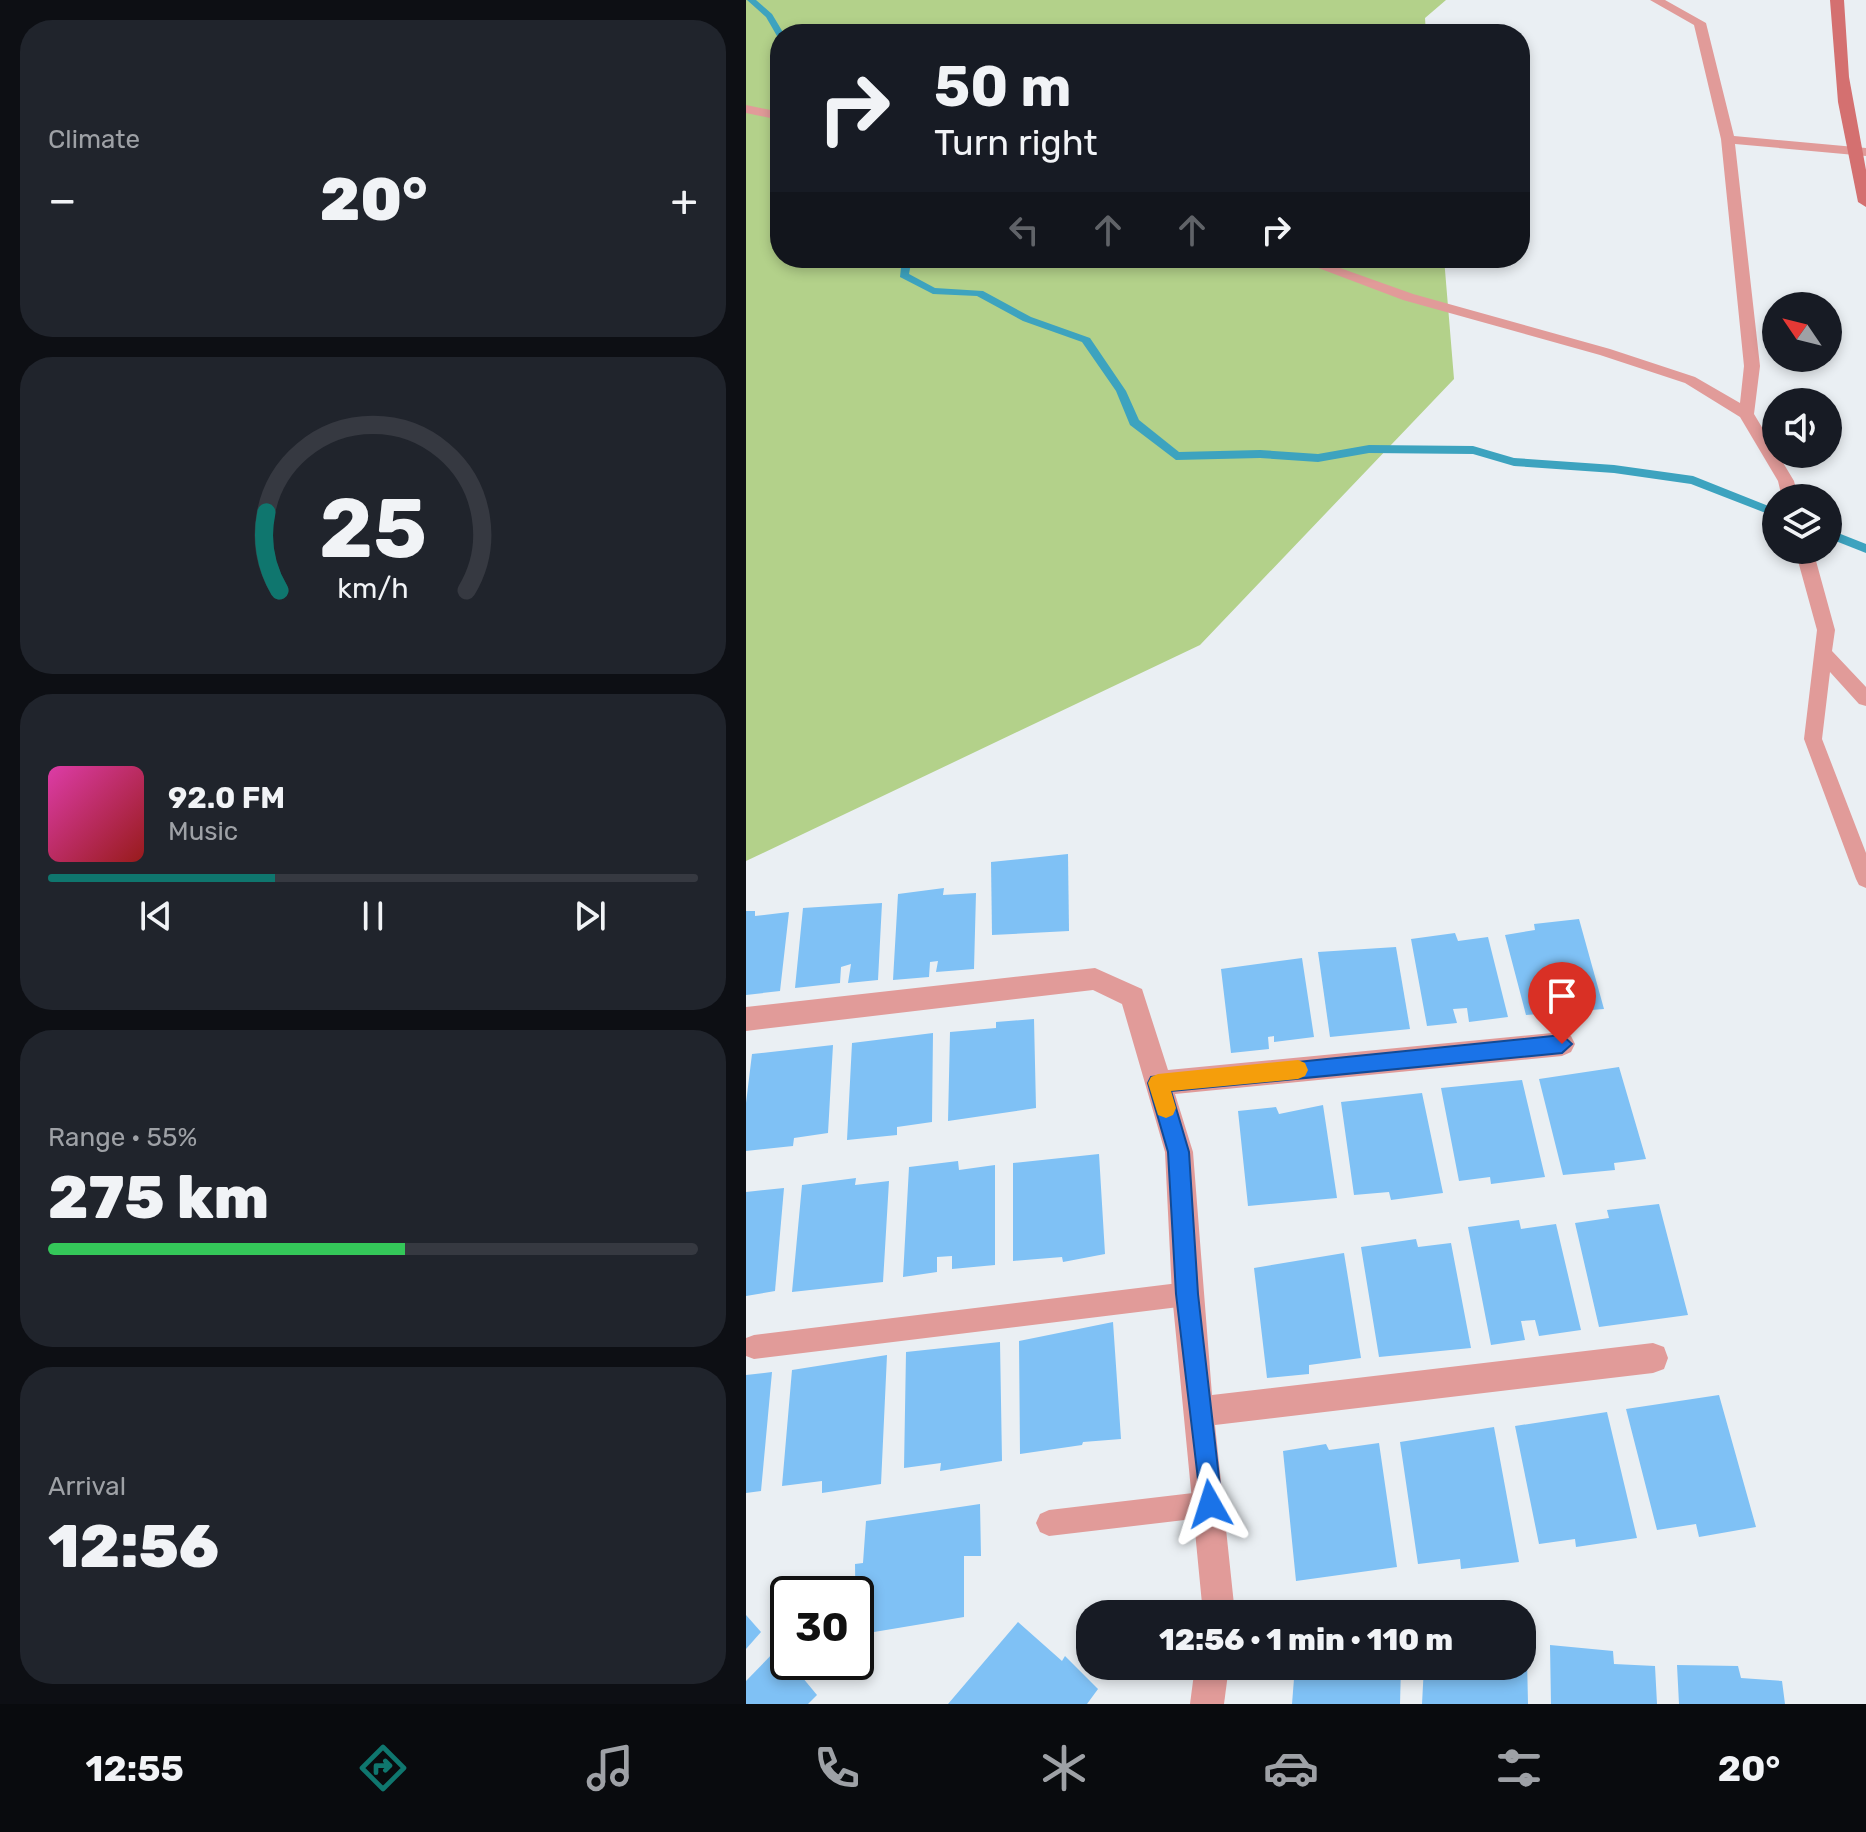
<!DOCTYPE html>
<html lang="en">
<head>
<meta charset="utf-8">
<style>
  body { margin:0; font-family:Rubik,sans-serif; background:#20242c; color:#f1f3f6; height:100vh; display:flex; flex-direction:column; font-size:30px; white-space:nowrap }
  * { box-sizing:border-box; margin:0 }
  p { font-size:26px; color:#9ea1a6 }
  .icon { flex:none; width:44px; height:44px; fill:none; stroke:currentColor; stroke-width:2; stroke-linecap:round; stroke-linejoin:round }
  .map { position:relative; flex:1; overflow:hidden }
  .sheet { display:flex; flex-direction:column; gap:20px; padding:20px; background:#0d0f14; width:746px }
  .sheet>* { flex:none }
  .guide { position:absolute; left:24px; top:24px; width:760px; height:244px; border-radius:32px; box-shadow:0 4px 12px #0003; background:#171b24; color:#f1f3f6; overflow:hidden }
  .needle { width:52px; rotate:305deg }
  .controls { position:absolute; left:1016px; top:292px; display:grid; gap:16px }
  .controls a { display:grid; place-items:center; width:80px; height:80px; border-radius:50%; background:#171b24; box-shadow:0 4px 12px #0003; font-size:40px }
  .speed { position:absolute; left:24px; top:1576px; display:flex; gap:16px; font-size:40px; font-weight:700; text-align:center }
  .speed>* { display:grid; place-content:center; width:104px; height:104px; border-radius:50%; background:#171b24; box-shadow:0 4px 12px #0003; line-height:1 }
  .speed .limit { border:4px solid #111; border-radius:12px; background:#fff; color:#111 }
  .pin { position:absolute; display:grid; place-items:center; width:68px; height:68px; color:#fff; margin:-82px -34px; border-radius:50% 50% 50% 0; rotate:-45deg; box-shadow:0 0 8px #0007 }
  .pin .icon { rotate:45deg }
  .me { position:absolute; width:88px; margin:-44px; rotate:354deg; stroke-linejoin:round; filter:drop-shadow(0 0 6px #0008) }
  .turn { display:flex; align-items:center; gap:28px; height:168px; padding:0 32px; font-size:36px }
  .turn .icon { width:104px; height:104px; stroke-width:2.5 }
  .turn b { display:block; font-size:56px; line-height:68px }
  .lanes { display:flex; align-items:center; height:76px; padding:0 32px; background:#0003; justify-content:center; gap:40px; direction:ltr }
  .lanes .off { opacity:.35 }
  .big { font-size:60px; font-weight:800; line-height:1.1 }
  .sheet .widget { flex:1; display:flex; flex-direction:column; justify-content:center; gap:12px; min-width:0; padding:0 28px; border-radius:32px; background:#20242c }
  .sheet .dial { align-items:center; gap:0 }
  .dial svg { height:208px; overflow:visible; fill:none; stroke:#363941; stroke-width:7; stroke-linecap:round; text-anchor:middle }
  .dial text { fill:#f1f3f6; stroke:none }
  .song { display:flex; align-items:center; gap:24px }
  .cover { width:96px; height:96px; border-radius:12px; background:linear-gradient(135deg,hsl(320 70% 55%),hsl(0 70% 35%)) }
  .played { height:8px; border-radius:4px; background:linear-gradient(90deg,#0f766e 35%,#363941 35%) }
  .keys { display:flex; justify-content:space-around; direction:ltr }
  .heat { display:flex; justify-content:space-between; align-items:center; font-size:44px; direction:ltr }
  .charge { height:12px; border-radius:6px; background:linear-gradient(90deg,#34c759 55%,#363941 0) }
  .trip { position:absolute; left:330px; top:1600px; width:460px; height:80px; border-radius:32px; background:#171b24; box-shadow:0 4px 12px #0003; font-weight:800; line-height:80px; text-align:center }
  .dock { display:flex; height:128px; justify-content:space-around; align-items:center; background:#090b0e; color:#9ea1a6 }
  .dock .icon { width:56px; height:56px }
  .dock .current { color:#0f766e }
  .dock b { font-size:36px; color:#f1f3f6 }
  main { display:flex; flex:1; min-height:0 }
  .map>svg:first-child { display:block }
  .green { fill:#b3d18a }
  .lines { fill:none; stroke-linecap:round; stroke-linejoin:round }
  .stream { fill:#3da3bf; fill-rule:evenodd }
  .building { fill:#7fc1f5 }
  .service { fill:#e19b99; fill-rule:evenodd }
  .minor { fill:#e19b99; fill-rule:evenodd }
  .secondary { fill:#d47070; fill-rule:evenodd }
  .route { fill:#1a73e8; stroke:#114b97; stroke-width:2 }
  .slow { fill:#f59e0b }
</style>
</head>
<body>
<main>
<section class="sheet">
<div class="widget"><p>Climate</p>
<div class="heat"><a>−</a><b class="big">20°</b><a>+</a></div>
</div>
<div class="widget dial"><svg viewBox="0 0 100 80">
<path d="M14 69A42 42 0 1 1 86 69"/>
<path d="M14 69A42 42 0 0 1 9 39" stroke="#0f766e"/>
<text x="50" y="56" font-size="32" font-weight="700">25</text>
<text x="50" y="72" font-size="11">km/h</text>
</svg></div>
<div class="widget">
<div class="song"><i class="cover"></i><div><b>92.0 FM</b><p>Music</p></div></div>
<div class="played"></div>
<div class="keys"><svg class="icon" aria-label="previous" viewBox="0 0 24 24"><path d="M18 5L8 12l10 7zM5 5v14"/></svg><svg class="icon" aria-label="pause" viewBox="0 0 24 24"><path d="M8 5v14M16 5v14"/></svg><svg class="icon" aria-label="next" viewBox="0 0 24 24"><path d="M6 5l10 7-10 7zM19 5v14"/></svg></div>
</div>
<div class="widget"><p>Range · 55%</p><b class="big">275 km</b><div class="charge"></div></div>
<div class="widget"><p>Arrival</p><b class="big">12:56</b></div>
</section>
<div class="map">
<svg width="1120" height="1704" viewBox="0 0 1120 1704">
  <rect width="100%" height="100%" fill="#eaeff3"/>
  <path class="green" d="M0,0H700L679,18L680,34H34V258H698L708,379L454,645L0,861Z"/>
  <g class="lines">
    <g class="stream">
      <path d="M1,0H10L26,14L38,34L31,36L20,17Z"/>
      <path d="M156,258H166L163,274L189,288L237,291L285,317L344,338L380,391L393,420L433,452L514,450L572,454L623,445L727,446L768,458L868,465L947,476L1030,509V517L945,484L868,473L768,466L727,454L623,453L572,462L514,458L430,460L384,425L370,391L336,342L277,321L231,296L187,294L154,277Z"/>
      <path d="M1082,529L1120,544V553L1082,538Z"/>
    </g>
  </g>
  <g class="building">
    <path d="M322,854L323,931L246,935L245,862Z"/>
    <path d="M198,888L197,895L230,893L228,969L190,972L192,961L184,962L183,977L147,980L152,894Z"/>
    <path d="M136,903L132,980L102,983L105,964L95,967L94,983L49,988L57,908Z"/>
    <path d="M0,911H9V916L43,912L34,991L0,995Z"/>
    <path d="M833,919L858,1009L780,1015L759,935L789,930L788,924Z"/>
    <path d="M709,933L712,941L742,937L762,1017L723,1022L721,1008L707,1009L711,1023L681,1026L665,939Z"/>
    <path d="M650,947L664,1029L584,1037L572,952Z"/>
    <path d="M556,958L568,1037L528,1042V1036L522,1037L523,1049L485,1053L475,969Z"/>
    <path d="M288,1019L290,1108L202,1121L204,1032L250,1028V1022Z"/>
    <path d="M187,1033L186,1122L151,1127V1135L101,1140L106,1043Z"/>
    <path d="M87,1045L82,1133L48,1138L47,1146L0,1151V1103L6,1054Z"/>
    <path d="M873,1067L900,1159L868,1163L869,1170L817,1175L793,1079Z"/>
    <path d="M776,1080L799,1177L745,1184L744,1177L713,1181L695,1088Z"/>
    <path d="M676,1093L697,1193L645,1200L643,1192L608,1195L595,1102Z"/>
    <path d="M577,1105L591,1198L502,1206L492,1111L530,1107L533,1114Z"/>
    <path d="M353,1154L359,1254L317,1262L316,1257L267,1261V1163Z"/>
    <path d="M212,1161L213,1170L249,1165V1265L206,1269V1256L191,1257V1272L157,1277L163,1167Z"/>
    <path d="M110,1178L109,1185L143,1181L137,1282L46,1292L56,1185Z"/>
    <path d="M38,1188L29,1291L0,1296V1192Z"/>
    <path d="M913,1204L942,1315L853,1327L829,1223L863,1218L861,1210Z"/>
    <path d="M773,1220L775,1229L810,1224L835,1330L793,1336L789,1320L775,1321L779,1340L745,1345L722,1227Z"/>
    <path d="M670,1239L672,1247L705,1243L725,1348L633,1357L615,1247Z"/>
    <path d="M598,1253L615,1358L563,1365V1374L521,1378L508,1268Z"/>
    <path d="M367,1322L375,1439L337,1442L336,1445L274,1454L273,1341Z"/>
    <path d="M254,1342L256,1461L194,1471L195,1463L158,1468L160,1352Z"/>
    <path d="M141,1355L135,1484L76,1493V1481L36,1486L46,1370Z"/>
    <path d="M26,1372L15,1491L0,1493V1375Z"/>
    <path d="M973,1395L1010,1527L953,1537L950,1524L911,1530L880,1409Z"/>
    <path d="M861,1412L891,1538L830,1547L829,1539L793,1544L769,1426Z"/>
    <path d="M748,1427L773,1562L715,1569L714,1559L672,1564L654,1442Z"/>
    <path d="M633,1443L651,1567L550,1581L537,1451L580,1444L583,1450Z"/>
    <path d="M234,1504L235,1556H218V1617L110,1635L109,1564L117,1563L120,1521Z"/>
    <path d="M0,1615L15,1632L0,1649Z"/>
    <path d="M272,1622L316,1661L319,1656L352,1689L341,1704H202Z"/>
    <path d="M804,1645L867,1651L868,1664L909,1666L911,1704H805Z"/>
    <path d="M32,1648L71,1695L62,1704H0V1681Z"/>
    <path d="M776,1658H781L782,1704H676L678,1666H776Z"/>
    <path d="M931,1665L992,1666L995,1678L1036,1681L1039,1704H933Z"/>
    <path d="M549,1666H655L654,1704H546Z"/>
  </g>
  <g class="lines">
    <g class="service">
      <path d="M904,0H919L960,23L988,136L1120,148V156L989,144L1014,366L1008,414L1048,481L1052,498H1036L1032,481L994,417L939,383L854,355L657,300L546,258H566L667,294L864,349L949,377L994,403L998,366L975,139L948,25Z"/>
      <path d="M0,105L34,112V120L0,113Z"/>
      <path d="M1049,550H1067L1089,630L1086,651L1120,687V706L1113,704L1084,672L1076,739L1120,853V888L1113,885L1110,879L1058,739L1071,630Z"/>
      <path d="M441,1282L450,1285L453,1294L450,1303L441,1306L8,1359L0,1356V1338L8,1335Z"/>
      <path d="M464,1491L473,1495L477,1504L473,1513L464,1517L303,1536L294,1532L290,1523L294,1514L303,1510Z"/>
    </g>
    <g class="minor">
      <path d="M349,968L396,989L422,1070L816,1032L825,1036L829,1044L825,1052L816,1056L429,1094L447,1152L466,1395L907,1343L918,1347L922,1358L918,1369L907,1373L469,1425L489,1614H457L426,1294L419,1152L376,1004L347,990L0,1031V1007Z"/>
      <path d="M449,1666H483L478,1704H444Z"/>
    </g>
    <path class="secondary" d="M1084,0H1098L1103,77L1120,170V207L1112,202L1092,102Z"/>
  </g>
  <path class="route" d="M816,1035L826,1044L816,1053L425,1091L443,1152L452,1294L476,1504L473,1513L464,1516L456,1513L430,1294L422,1152L402,1083L405,1077Z"/>
  <path class="slow" d="M552,1060L559,1063L562,1070L559,1076L552,1079L425,1091L430,1108L427,1115L420,1118L412,1115L402,1083L405,1077L412,1074Z"/>
</svg>
<div class="controls">
<a><svg class="needle" viewBox="-14 -14 28 28"><path d="M0-13l5 13h-10z" fill="#e53935"/><path d="M0 13l5-13h-10z" fill="#9ea1a6"/></svg></a>
<a><svg class="icon" aria-label="sound" viewBox="0 0 24 24"><path d="M4 9h4l5-4v14l-5-4H4zM17 9q2 3 0 6"/></svg></a>
<a><svg class="icon" aria-label="layers" viewBox="0 0 24 24"><path d="M12 4l9 5-9 5-9-5zM3 14l9 5 9-5"/></svg></a>
</div>
<div class="speed"><div class="limit">30</div></div>
<div class="pin" style="left:816px;top:1044px;background:#d93025"><svg class="icon" aria-label="arrive" viewBox="0 0 24 24"><path d="M6 21V4h12l-3 4 3 4H6"/></svg></div>
<svg class="me" style="left:464px;top:1504px" viewBox="-20 -20 40 40"><path d="M0-17L14 15 0 8-14 15z" fill="#1a73e8" stroke="#fff" stroke-width="4"/></svg>
<div class="trip">12:56 · 1 min · 110 m</div>
<div class="guide">
<div class="turn"><svg class="icon" aria-label="right" viewBox="0 0 24 24"><path d="M7 20v-9h11M14 6l5 5-5 5"/></svg><div><b>50 m</b>Turn right</div></div>
<div class="lanes"><svg class="icon off" aria-label="left" viewBox="0 0 24 24"><path d="M17 20v-9H6M10 6l-5 5 5 5"/></svg><svg class="icon off" aria-label="ahead" viewBox="0 0 24 24"><path d="M12 20V5M6 11l6-6 6 6"/></svg><svg class="icon off" aria-label="ahead" viewBox="0 0 24 24"><path d="M12 20V5M6 11l6-6 6 6"/></svg><svg class="icon" aria-label="right" viewBox="0 0 24 24"><path d="M7 20v-9h11M14 6l5 5-5 5"/></svg></div>
</div>
</div>
</main>
<nav class="dock">
<b>12:55</b>
<svg class="icon current" aria-label="directions" viewBox="0 0 24 24"><path d="M12 3l9 9-9 9-9-9zM9 14v-3h6M13 9l2 2-2 2"/></svg>
<svg class="icon" aria-label="music" viewBox="0 0 24 24"><path d="M9 18V5l10-2v13"/><circle cx="6" cy="18" r="3"/><circle cx="16" cy="16" r="3"/></svg>
<svg class="icon" aria-label="phone" viewBox="0 0 24 24"><path d="M5 4h4l2 5-3 2q2 4 5 5l2-3 5 2v4C11 20 4 13 5 4z"/></svg>
<svg class="icon" aria-label="climate" viewBox="0 0 24 24"><path d="M12 3v18M4 7l16 10M4 17L20 7"/></svg>
<svg class="icon" aria-label="car" viewBox="0 0 24 24"><path d="M5 17H2v-5l4-1 3-4h7l3 4 3 1v5h-3M9 17h6M6 11h13"/><circle cx="7" cy="17" r="2"/><circle cx="17" cy="17" r="2"/></svg>
<svg class="icon" aria-label="filters" viewBox="0 0 24 24"><path d="M4 7h16M4 17h16"/><circle cx="9" cy="7" r="2"/><circle cx="15" cy="17" r="2"/></svg>
<b>20°</b>
</nav>
</body>
</html>
